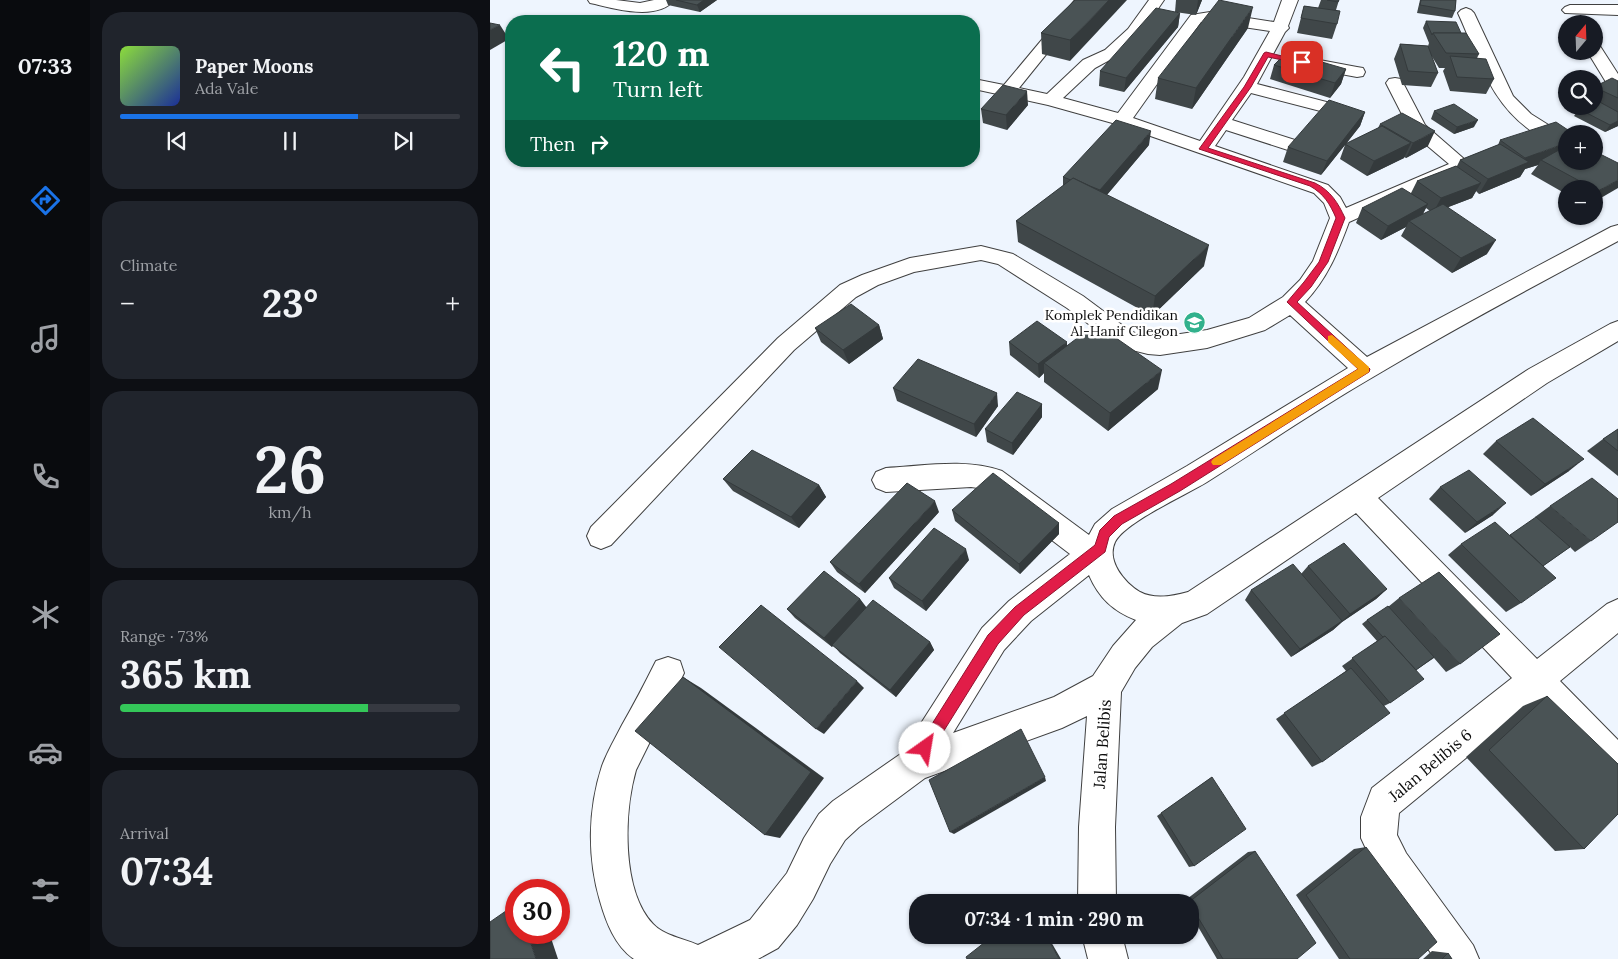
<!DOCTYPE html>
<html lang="en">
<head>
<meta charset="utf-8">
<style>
  body { margin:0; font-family:Lora,serif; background:#20242c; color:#f1f3f6; height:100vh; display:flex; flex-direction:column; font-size:19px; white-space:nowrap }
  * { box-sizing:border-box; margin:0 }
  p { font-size:16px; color:#9ea1a6 }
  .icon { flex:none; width:28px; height:28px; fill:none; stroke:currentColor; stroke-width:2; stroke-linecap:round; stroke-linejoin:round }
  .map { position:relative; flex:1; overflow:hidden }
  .details { display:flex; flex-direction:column; gap:12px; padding:12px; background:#0d0f14; width:400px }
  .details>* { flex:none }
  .top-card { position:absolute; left:15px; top:15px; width:475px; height:152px; border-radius:20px; box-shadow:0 1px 4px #0004; background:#0b6e4f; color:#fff; overflow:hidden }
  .needle { width:32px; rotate:19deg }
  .controls { position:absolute; left:1068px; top:15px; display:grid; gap:10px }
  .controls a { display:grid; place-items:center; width:45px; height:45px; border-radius:50%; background:#171b24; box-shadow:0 1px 4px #0004; font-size:25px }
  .speed { position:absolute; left:15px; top:879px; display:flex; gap:10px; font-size:25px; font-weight:700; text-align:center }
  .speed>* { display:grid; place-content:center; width:65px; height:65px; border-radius:50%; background:#171b24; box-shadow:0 1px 4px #0004; line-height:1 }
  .speed .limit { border:8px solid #d22; background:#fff; color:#111 }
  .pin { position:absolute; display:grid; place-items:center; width:42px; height:42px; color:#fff; margin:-21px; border-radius:10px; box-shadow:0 2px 8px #0006 }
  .me { position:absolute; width:55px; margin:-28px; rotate:32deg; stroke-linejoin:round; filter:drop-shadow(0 0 4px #0008) }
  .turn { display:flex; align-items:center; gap:18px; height:105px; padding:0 25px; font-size:22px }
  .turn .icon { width:65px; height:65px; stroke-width:2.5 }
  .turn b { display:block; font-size:35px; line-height:42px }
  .then { display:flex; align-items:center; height:48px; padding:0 25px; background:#0003; gap:10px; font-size:19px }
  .big { font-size:38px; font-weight:700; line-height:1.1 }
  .details .widget { flex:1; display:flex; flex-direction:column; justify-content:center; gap:8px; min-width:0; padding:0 18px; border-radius:20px; background:#20242c }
  .details .dial { align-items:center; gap:0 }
  .dial b { font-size:65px; line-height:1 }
  .song { display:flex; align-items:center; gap:15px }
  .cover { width:60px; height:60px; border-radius:8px; background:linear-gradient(135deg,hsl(90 70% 55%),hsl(230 70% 35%)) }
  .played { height:5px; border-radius:2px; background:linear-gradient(90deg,#1a73e8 70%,#363941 70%) }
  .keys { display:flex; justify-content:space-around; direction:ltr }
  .heat { display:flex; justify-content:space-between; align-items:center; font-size:28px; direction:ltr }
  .charge { height:8px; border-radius:4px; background:linear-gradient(90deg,#34c759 73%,#363941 0) }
  .trip { position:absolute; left:419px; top:894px; width:290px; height:50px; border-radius:20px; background:#171b24; box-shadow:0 1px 4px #0004; font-weight:700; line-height:50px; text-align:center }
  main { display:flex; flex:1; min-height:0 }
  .tabs { display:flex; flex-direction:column; width:90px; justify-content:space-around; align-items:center; background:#090b0e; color:#9ea1a6 }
  .tabs .icon { width:35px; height:35px }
  .tabs .active { color:#1a73e8 }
  .tabs b { font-size:22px; color:#f1f3f6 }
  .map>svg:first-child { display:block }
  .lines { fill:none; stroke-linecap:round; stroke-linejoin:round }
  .minor-casing { stroke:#404040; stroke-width:2 }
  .minor { fill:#fff; fill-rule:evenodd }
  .wall { fill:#404749; fill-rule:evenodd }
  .shaded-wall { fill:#343a3c }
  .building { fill:#4a5355; stroke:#343a3c }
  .route { fill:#e11d48; stroke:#92132f }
  .slow { fill:#f59e0b }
  .labels { text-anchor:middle; stroke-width:5; stroke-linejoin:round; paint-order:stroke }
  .poi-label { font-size:14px; fill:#0d0d0d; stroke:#fff; text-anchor:end }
  .near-street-label { font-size:16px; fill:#0d0d0d; stroke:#fff }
</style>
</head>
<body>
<main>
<nav class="tabs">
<b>07:33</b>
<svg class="icon active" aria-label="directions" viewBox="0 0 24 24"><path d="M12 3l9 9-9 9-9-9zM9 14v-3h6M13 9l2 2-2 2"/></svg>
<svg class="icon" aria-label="music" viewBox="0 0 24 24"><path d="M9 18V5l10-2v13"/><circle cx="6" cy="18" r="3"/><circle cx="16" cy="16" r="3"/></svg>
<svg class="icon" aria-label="phone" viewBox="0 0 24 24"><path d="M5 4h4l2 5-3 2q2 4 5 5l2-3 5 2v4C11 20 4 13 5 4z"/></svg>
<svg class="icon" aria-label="climate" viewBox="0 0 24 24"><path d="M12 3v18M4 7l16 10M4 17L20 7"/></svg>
<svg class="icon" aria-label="car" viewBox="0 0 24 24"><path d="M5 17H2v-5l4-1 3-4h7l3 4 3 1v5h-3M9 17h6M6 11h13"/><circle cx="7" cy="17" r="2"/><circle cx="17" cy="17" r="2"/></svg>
<svg class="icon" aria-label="filters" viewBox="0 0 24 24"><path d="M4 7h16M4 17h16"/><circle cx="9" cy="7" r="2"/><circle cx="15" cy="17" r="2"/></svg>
</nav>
<section class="details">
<div class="widget">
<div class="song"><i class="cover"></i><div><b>Paper Moons</b><p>Ada Vale</p></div></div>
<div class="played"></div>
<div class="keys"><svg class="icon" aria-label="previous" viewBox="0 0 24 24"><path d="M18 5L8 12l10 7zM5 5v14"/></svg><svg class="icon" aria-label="pause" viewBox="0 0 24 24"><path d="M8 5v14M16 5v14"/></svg><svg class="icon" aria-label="next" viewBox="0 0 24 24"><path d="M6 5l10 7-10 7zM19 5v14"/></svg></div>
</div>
<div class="widget"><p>Climate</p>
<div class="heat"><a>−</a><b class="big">23°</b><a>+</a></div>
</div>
<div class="widget dial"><b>26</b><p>km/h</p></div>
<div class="widget"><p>Range · 73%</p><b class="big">365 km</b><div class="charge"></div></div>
<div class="widget"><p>Arrival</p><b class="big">07:34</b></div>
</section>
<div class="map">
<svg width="1128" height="959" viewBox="0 0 1128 959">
  <rect width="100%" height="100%" fill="#eef5fe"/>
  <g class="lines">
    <defs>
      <g id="minor">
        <path d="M98,0H126L150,3L164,0H184C168,21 125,9 105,4L100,3Z"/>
        <path d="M585,0H600L529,88L557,94L593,60L615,50L638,29L659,0H674L650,35L627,56L605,68L573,98L628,113L701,15L720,12L784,22L792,0H808L798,26L799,28L795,32L767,84L848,105L851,109L848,113L842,114L761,93L742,120L808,141L810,145L808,149L801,151L736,130L725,146L838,185L850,197L856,208L959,164L921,132L896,83L899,79L905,78L911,79L935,125L981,165L978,169L969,170L966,174L859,222C848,252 837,279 815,302L877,357L1121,227L1128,225V241C1046,285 963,329 883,377C826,410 772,447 717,482C696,495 635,522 625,542C616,561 635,583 650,592C665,600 683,596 698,592L1039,369L1120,324L1128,321V341L1057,383L888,498L1047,659L1117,604L1128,599V633L1070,681L1128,740V782L1116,777L1044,702L909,813L907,835L916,853L983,945L989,959H945L890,879L871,838V817L882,788L1022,678L866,513L717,614L692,623L662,647L645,668L631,692L625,827L626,902H588L589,827L597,716L572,728L435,778L369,827L355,840L340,864L323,899L307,925L288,948L268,959H144C125,946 116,922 110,901C97,857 98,809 112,766C117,752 125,739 132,725C144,704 155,683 166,661L178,657L190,661L194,673L146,770C134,812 131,890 163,924C174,936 193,938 208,945L260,920L297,873L314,838L329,814L343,801L412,753L492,628L519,601L580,554L495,489L481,487L396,492L386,488L382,480L386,472L396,468C434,466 475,458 512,471L599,535L605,524L622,509L697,466L858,368L800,315L775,330L717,348L670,355L658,354L638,349L624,343L577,308L508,264L491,260L424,272L388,285L366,297L304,350L121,545L111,549L101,545L97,536L101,527L288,338L350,285L372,275L420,258L491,246L523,254L593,296L640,331L650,335L670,337L717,330L759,318L793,297L810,280L823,261L840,218L834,203L824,193L626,124L558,105L484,89V79L514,85ZM711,22H720L780,31L754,77L710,141L643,118ZM599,575C609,598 623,611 646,620L623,646L603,676L564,697L463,733L514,650L541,621Z"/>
        <path d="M1080,5H1128V15L1075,13L1072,10L1075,7Z"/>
        <path d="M976,8L981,10L984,13L1023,96L1041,114L1076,136V149C1066,146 1057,141 1049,136C1001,107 990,61 968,13L971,10Z"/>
        <path d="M1104,44L1110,46L1128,74V93L1122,92L1097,51H1104Z"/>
        <path d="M819,58L867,67L873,68L875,72L873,76L867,77L813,67L811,63L813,59Z"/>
        <path d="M592,935H632L638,959H598Z"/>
      </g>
    </defs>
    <use href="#minor" class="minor-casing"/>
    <use href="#minor" class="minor"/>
  </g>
  <g class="wall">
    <path d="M176,0H227L210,12L178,5Z"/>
    <path d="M585,0L580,61L552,54L551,33Z"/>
    <path d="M686,0H712L706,15L685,12Z"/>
    <path d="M831,0H849L846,10L847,24L842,39L807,33L814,6L828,8Z"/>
    <path d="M930,0H966L965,11L962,18L927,13Z"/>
    <path d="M690,13L688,27L634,92L609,86L610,71Z"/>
    <path d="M936,21L971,33L989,54L987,58L1004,79L996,94L960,91L953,71L955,68H949L941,55L948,73L941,87L912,85L904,59L910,44L938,46L939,43L933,28Z"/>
    <path d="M758,28L702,109L665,99L668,78Z"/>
    <path d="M784,65L856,69L851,84L840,98L780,79Z"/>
    <path d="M1128,81V126L1115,132L1084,116L1089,109L1104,106V87Z"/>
    <path d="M538,105L517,130L493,123L491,109Z"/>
    <path d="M944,111L984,127L964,134L941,119Z"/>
    <path d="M875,112L870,126L856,144L888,128L890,124L938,146L916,158L914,157V158L877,176L850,159L855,145L831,175L793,162L798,147Z"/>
    <path d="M1010,140L1076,161L1128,163L1104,202V189H1076V194L1041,174L1048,165L1035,169L1030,177L989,194L986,191L982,198L958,207L997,254L962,273L911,236L916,227L891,240L866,223L872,208L921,193L927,181L967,166L970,160L1008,145ZM936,208L940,211L933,214Z"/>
    <path d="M659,145L617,195L714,266L662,316L528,242L526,221L573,186V177Z"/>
    <path d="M389,325L393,339L359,364L331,342L325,328Z"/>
    <path d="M519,342L577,345L668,389L618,431L554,382V373L549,378L520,355Z"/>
    <path d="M403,388L508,406L486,437L407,401Z"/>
    <path d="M552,404V417L523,455L497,442L495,429Z"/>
    <path d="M1128,429V476L1097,451L1113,439Z"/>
    <path d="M1006,441L1079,471L1041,496L993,454Z"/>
    <path d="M233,479L329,485L336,497L309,528L243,491Z"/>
    <path d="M950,487L1003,515L975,533L939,499Z"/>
    <path d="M1060,506L1101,541L1085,552L1080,547L1053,566L1031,603L1016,612L958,555L971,544L1020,535L1046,518L1045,517Z"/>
    <path d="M462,510L569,534L530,574L465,521Z"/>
    <path d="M449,512L375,593L347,572L340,562Z"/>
    <path d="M479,560L436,611L404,588L399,578Z"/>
    <path d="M818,566L897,589L886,599L852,622L843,630L801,657L755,600L761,590L811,574Z"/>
    <path d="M909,598L970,664L956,672L944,658L926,670L900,703L894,706L832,762L822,767L786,719L856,671L852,666L887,641L872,624L877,620L898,607Z"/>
    <path d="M370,599L376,608L440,642L444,650L406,697L350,653L343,645L342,647L305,618L297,609Z"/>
    <path d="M1057,696L1094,849L1065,851L976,757L1033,706Z"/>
    <path d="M722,777L704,866L699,867L667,816Z"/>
    <path d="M876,847L928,959H849L806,895L864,849Z"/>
    <path d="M765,851L807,959H727L700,913V902H693L758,852Z"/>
    <path d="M942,951L958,953L962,959H933Z"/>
  </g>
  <g class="shaded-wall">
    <path d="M214,0H227L210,12L207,5Z"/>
    <path d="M619,0H637L580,61V40Z"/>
    <path d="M708,0H712L706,15Z"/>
    <path d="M763,7L758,28L702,109L706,88Z"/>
    <path d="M690,13L688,27L634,92L636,78Z"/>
    <path d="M10,25L19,39L0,50V30Z"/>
    <path d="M856,69L851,84L840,98L845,83Z"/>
    <path d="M537,91L538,105L517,130L516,115Z"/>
    <path d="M488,99L489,114L484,120V104Z"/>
    <path d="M875,112L870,126L831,175L837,161Z"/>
    <path d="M988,120L984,127L964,134L967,127Z"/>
    <path d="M1128,121V126L1115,132L1120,125Z"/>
    <path d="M661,131L659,145L609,204L610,190Z"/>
    <path d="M945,131L938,146L916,158L923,143Z"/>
    <path d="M921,143L914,158L877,176L884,161Z"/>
    <path d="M1076,143V155L1051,160L1048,165L1035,169L1030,177L989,194L998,179L1030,166L1035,158Z"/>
    <path d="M1128,180V188L1104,202V196L1108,191Z"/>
    <path d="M991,183L982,198L943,213L951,198Z"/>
    <path d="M938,204L930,219L919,221L916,227L891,240L898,226Z"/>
    <path d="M1006,240L997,254L962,273L971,258Z"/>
    <path d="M719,245L714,266L662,316L665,296Z"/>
    <path d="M389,325L393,339L359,364L353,350Z"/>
    <path d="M577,342V356L554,363V373L549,378L548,364Z"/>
    <path d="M672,370L668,389L618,431L620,413Z"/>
    <path d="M507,393L508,406L486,437L484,424Z"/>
    <path d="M552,404V417L523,455L522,443Z"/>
    <path d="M1094,459L1079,471L1041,496L1055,484Z"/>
    <path d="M329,485L336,497L309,528L301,517Z"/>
    <path d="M445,501L449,512L375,593L369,584Z"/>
    <path d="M1016,503L1003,515L975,533L987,522Z"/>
    <path d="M569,523V534L530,574L529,564Z"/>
    <path d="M476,549L479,560L436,611L432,601Z"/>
    <path d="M897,589L886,599L852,622L843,630L801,657L810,649L851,622L860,614Z"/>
    <path d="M370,599L377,608L342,647L334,638Z"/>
    <path d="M440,642L444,650L406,697L400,690Z"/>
    <path d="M193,677L211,688L334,778L290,838L275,835Z"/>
    <path d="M367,681L374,688L334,734L326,729Z"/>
    <path d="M555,777L556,781L464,834L460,832Z"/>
    <path d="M37,932H59L68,959H46Z"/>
    <path d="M556,935H557L571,959H569Z"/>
  </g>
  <g class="building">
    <path d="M186,0H214L207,5Z"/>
    <path d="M585,0H619L580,40L551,33Z"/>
    <path d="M729,0L763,7L706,88L668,78Z"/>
    <path d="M837,0H849L848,2Z"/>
    <path d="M931,0H966L965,11L930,5Z"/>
    <path d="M814,6L850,11L847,24L811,18Z"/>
    <path d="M666,8L690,13L636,78L610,71Z"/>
    <path d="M936,21L966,22L971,33H943L942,35Z"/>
    <path d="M0,23L10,25L0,30Z"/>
    <path d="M943,33H976L989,54L956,53Z"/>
    <path d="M910,44L938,46L948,73L918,71Z"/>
    <path d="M797,52L856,69L845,83L784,65Z"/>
    <path d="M960,56L996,59L1004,79L967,77Z"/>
    <path d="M1122,78L1128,81V98L1104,87Z"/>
    <path d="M513,85L537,91L516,115L491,109Z"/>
    <path d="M484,99H488L484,104Z"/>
    <path d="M839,100L875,112L837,161L798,147Z"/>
    <path d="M1106,100L1128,112V121L1120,125L1089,109L1094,106H1104V101Z"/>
    <path d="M964,104L988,120L967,127L944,111Z"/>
    <path d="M912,113L945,131L923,143L890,124Z"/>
    <path d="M626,120L661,131L610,190L600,186L583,178L581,180L573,177Z"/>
    <path d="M1066,122L1084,134H1076V143L1035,158L1010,140Z"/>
    <path d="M892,126L921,143L884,161L855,144Z"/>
    <path d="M1010,144L1039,162L998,179L970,160Z"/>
    <path d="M1076,146V161H1104V151L1128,163V180L1108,191L1051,160Z"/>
    <path d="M966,166L991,183L951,198L927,181Z"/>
    <path d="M583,178L719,245L665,296L526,221Z"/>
    <path d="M912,188L938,204L898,226L872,208Z"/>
    <path d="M953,204L1006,240L971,258L919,221Z"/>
    <path d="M361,304L389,325L353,350L325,328Z"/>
    <path d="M547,321L577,342L548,364L519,342Z"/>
    <path d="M606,324L672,370L620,413L554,363Z"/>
    <path d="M428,359L507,393L484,424L403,388Z"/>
    <path d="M527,392L552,404L522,443L495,429Z"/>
    <path d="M1043,418L1094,459L1055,484L1006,441Z"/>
    <path d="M1128,429V451L1113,439Z"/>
    <path d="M262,450L329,485L301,517L233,479Z"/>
    <path d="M979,470L1016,503L987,522L950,487Z"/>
    <path d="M503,473L569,523L529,564L462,510Z"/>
    <path d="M1102,478L1128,499V522L1101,541L1060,506Z"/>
    <path d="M417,483L445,501L369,584L340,562Z"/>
    <path d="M1046,517L1080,547L1053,566L1020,535Z"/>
    <path d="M1005,522L1066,578L1031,603L971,544Z"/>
    <path d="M444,528L476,549L432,601L399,578Z"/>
    <path d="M854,543L897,589L860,614L818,566Z"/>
    <path d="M803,564L852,621L810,649L761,590Z"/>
    <path d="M334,571L370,599L334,638L297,609Z"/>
    <path d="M949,572L1010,634L970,664L909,598Z"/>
    <path d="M383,600L440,642L400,690L342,645Z"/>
    <path d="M271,605L367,681L326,729L229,647Z"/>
    <path d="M898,606L944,657L926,670L895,636L893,637L877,620Z"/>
    <path d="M895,636L934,679L900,703L862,658Z"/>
    <path d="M861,668L900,713L832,762L794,713Z"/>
    <path d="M193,677L321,772L275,835L145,731Z"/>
    <path d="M1057,696L1128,764V814L1094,849L999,750Z"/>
    <path d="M531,729L555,777L460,832L439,780Z"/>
    <path d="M722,777L756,829L704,866L671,813Z"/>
    <path d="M876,847L947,942L928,959H860L816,895Z"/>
    <path d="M765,851L826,943L807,959H733L700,904V902H699Z"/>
    <path d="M26,904V932H37L46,959H0V922Z"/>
    <path d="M504,935H556L569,959H477L476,957Z"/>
    <path d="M958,953L962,959H952Z"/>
  </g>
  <path class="route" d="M776,52L816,62L812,64L778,57L761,87L718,148L825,183C841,191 848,203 855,218L838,262L821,287L807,302L880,369L879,372L690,491L632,524L619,537L615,552L534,615L508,644L440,753L435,755L430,753L427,748L430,743L498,635L525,607L605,545L610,530L624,516L681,484L868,369L797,302L814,282L829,262L846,218C840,204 834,194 820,186L709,149L754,87L774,53Z"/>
  <path class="slow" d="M842,335L879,367V372L731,465H723L721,462L723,459L868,369L838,342V336Z"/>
  <defs>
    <symbol id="school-disc" viewBox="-11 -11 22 22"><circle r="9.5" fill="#31b18c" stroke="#fff"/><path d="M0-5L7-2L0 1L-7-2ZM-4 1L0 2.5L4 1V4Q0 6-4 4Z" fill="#fff"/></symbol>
  </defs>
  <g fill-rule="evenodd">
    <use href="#school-disc" x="692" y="310" width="25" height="25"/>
  </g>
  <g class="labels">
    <g class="poi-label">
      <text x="688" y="320">Komplek Pendidikan<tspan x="688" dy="16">Al-Hanif Cilegon</tspan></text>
    </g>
    <g class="near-street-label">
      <text transform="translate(612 744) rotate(-86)" y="6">Jalan Belibis</text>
      <text transform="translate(940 765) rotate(-40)" y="6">Jalan Belibis 6</text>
    </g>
  </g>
</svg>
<div class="controls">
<a><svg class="needle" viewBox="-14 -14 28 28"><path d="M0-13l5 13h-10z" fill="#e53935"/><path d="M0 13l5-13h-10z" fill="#9ea1a6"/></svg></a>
<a><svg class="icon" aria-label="search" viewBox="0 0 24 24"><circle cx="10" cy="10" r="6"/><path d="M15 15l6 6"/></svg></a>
<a>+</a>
<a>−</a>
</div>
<div class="speed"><div class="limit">30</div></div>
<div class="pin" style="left:812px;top:62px;background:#d93025"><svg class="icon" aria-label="arrive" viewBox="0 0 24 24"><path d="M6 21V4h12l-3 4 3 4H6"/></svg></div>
<svg class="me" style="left:435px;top:748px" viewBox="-20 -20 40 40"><circle r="19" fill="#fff"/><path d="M0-13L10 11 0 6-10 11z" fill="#e11d48"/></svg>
<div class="trip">07:34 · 1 min · 290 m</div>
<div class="top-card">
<div class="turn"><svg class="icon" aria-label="left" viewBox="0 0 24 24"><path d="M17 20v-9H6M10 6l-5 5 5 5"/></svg><div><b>120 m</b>Turn left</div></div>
<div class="then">Then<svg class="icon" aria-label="right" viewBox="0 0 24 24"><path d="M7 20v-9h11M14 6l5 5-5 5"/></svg></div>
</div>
</div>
</main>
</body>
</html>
